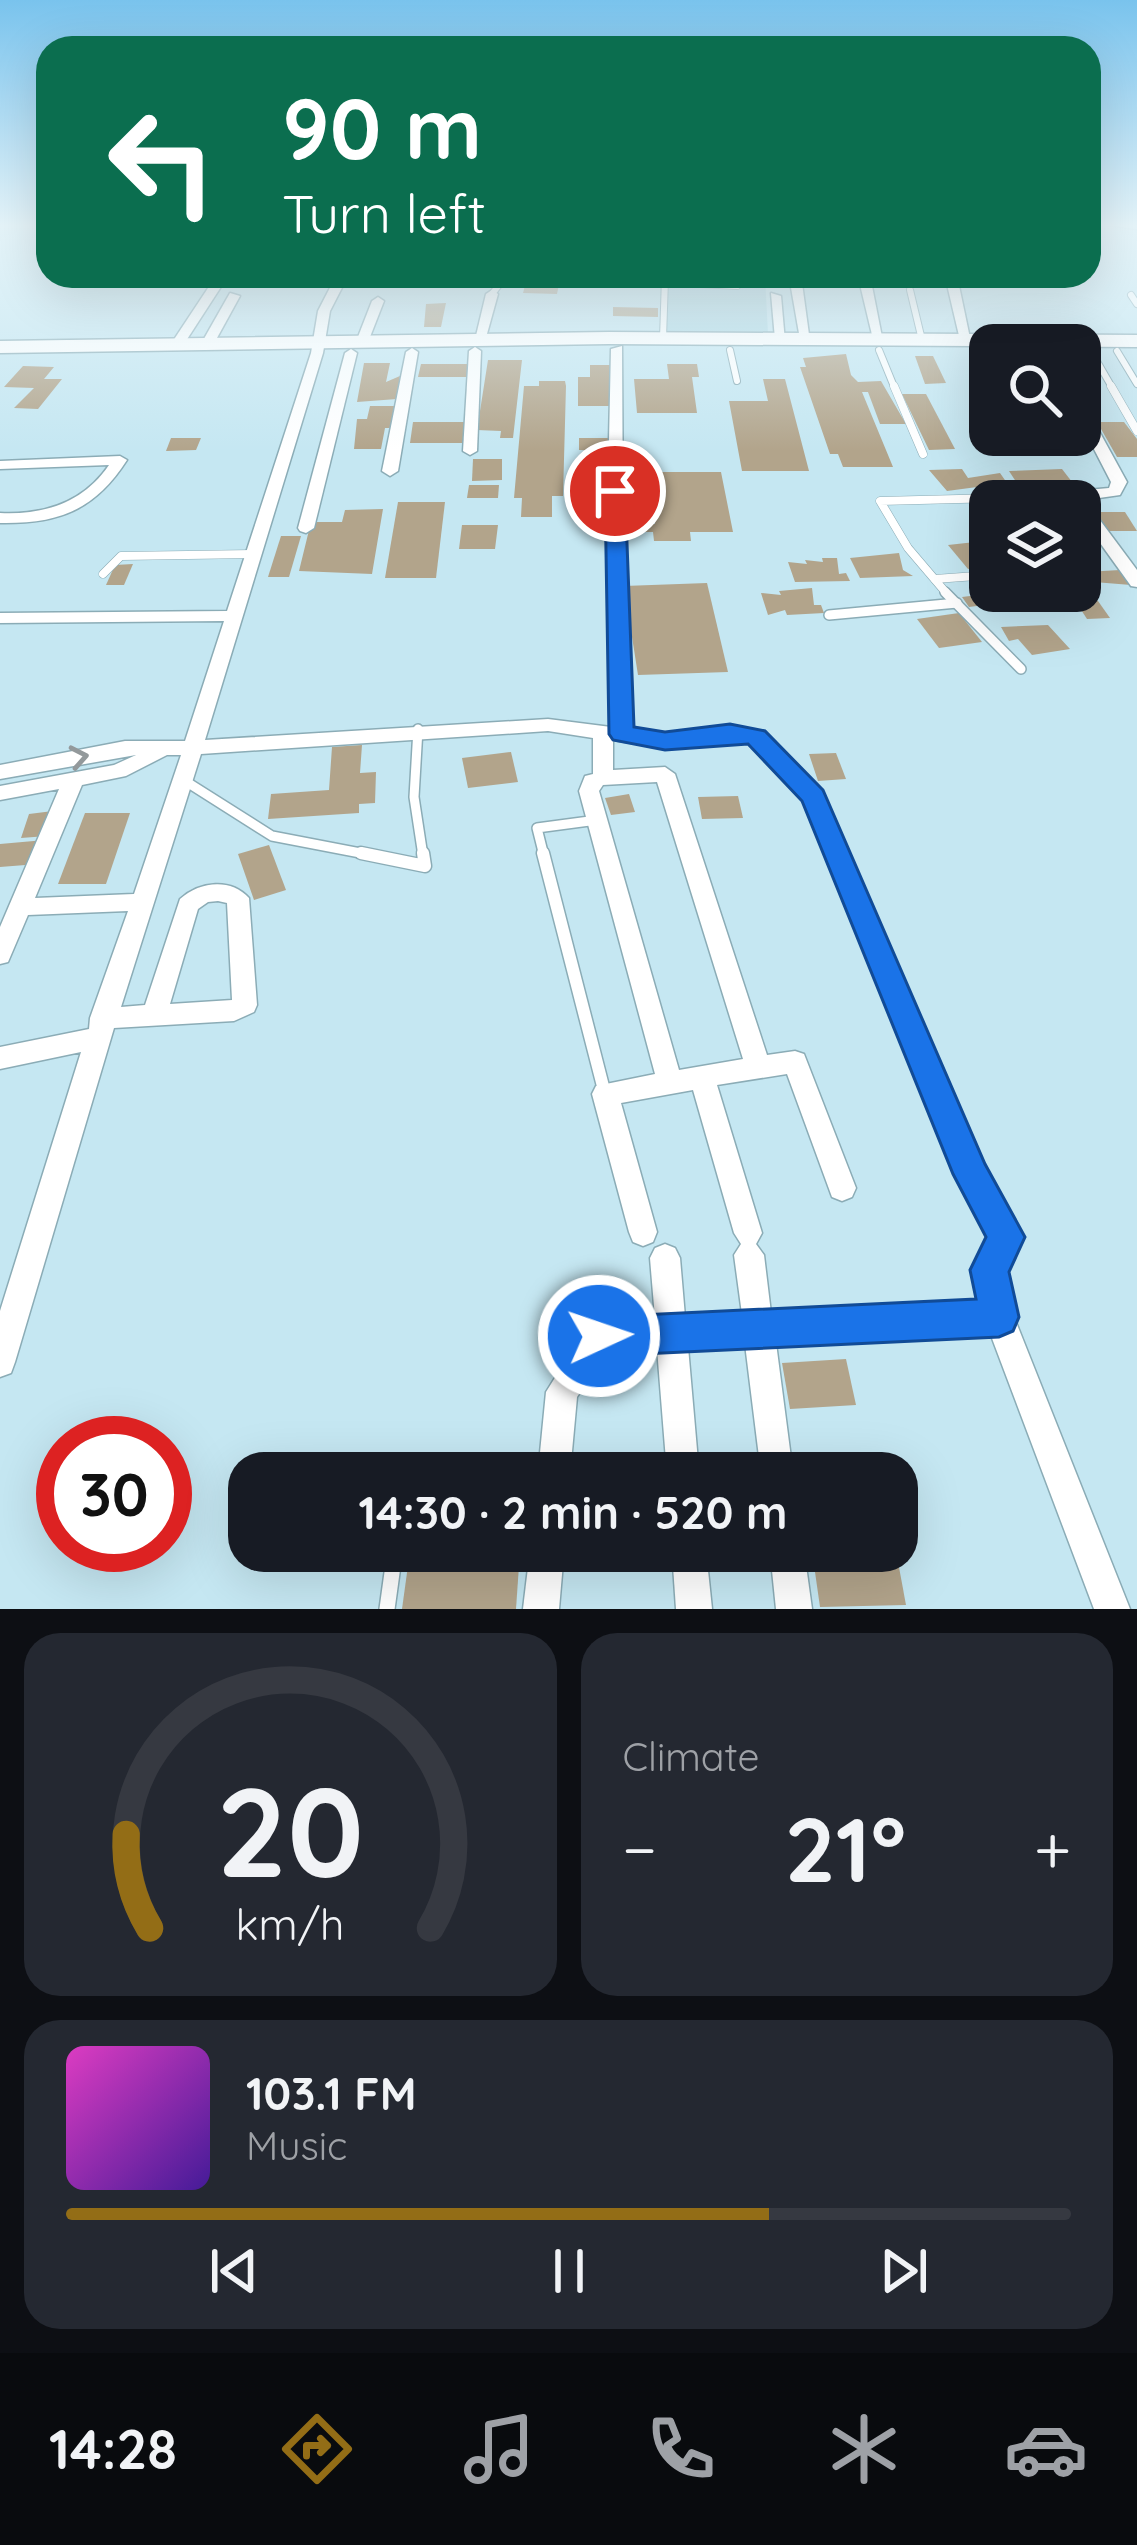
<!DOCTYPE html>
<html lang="en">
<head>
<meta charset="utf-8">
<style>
  body { margin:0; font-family:Quicksand,sans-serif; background:#242831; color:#f1f3f6; height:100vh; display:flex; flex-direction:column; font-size:45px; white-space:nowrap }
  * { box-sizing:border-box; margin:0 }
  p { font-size:39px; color:#9ea1a6 }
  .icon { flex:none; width:66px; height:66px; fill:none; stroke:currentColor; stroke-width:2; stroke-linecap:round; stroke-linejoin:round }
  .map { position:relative; height:1609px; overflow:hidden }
  .drawer { display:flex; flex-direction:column; gap:24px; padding:24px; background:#0d0f14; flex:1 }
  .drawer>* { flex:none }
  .top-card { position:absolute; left:36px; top:36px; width:1065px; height:252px; border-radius:36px; box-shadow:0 12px 48px #0002; background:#0b6e4f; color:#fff; overflow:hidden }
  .buttons { position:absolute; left:969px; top:324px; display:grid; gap:24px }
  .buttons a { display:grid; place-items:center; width:132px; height:132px; border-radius:24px; background:#171b24; box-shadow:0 12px 48px #0002; font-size:60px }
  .speed { position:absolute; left:36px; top:1416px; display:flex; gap:24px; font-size:60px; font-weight:700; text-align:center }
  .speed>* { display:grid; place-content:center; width:156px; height:156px; border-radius:50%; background:#171b24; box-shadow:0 12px 48px #0002; line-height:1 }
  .speed .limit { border:18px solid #d22; background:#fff; color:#111 }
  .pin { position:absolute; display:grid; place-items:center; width:102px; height:102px; color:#fff; margin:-51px; border:6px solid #fff; border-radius:50%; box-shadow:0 3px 12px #0007 }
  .me { position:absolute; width:132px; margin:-66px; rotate:87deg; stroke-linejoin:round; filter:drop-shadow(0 0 9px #0008) }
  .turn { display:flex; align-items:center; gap:42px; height:252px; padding:0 48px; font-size:54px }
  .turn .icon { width:156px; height:156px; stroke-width:2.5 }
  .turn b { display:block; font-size:84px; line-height:102px }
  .big { font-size:90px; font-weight:700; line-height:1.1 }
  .drawer .widget { flex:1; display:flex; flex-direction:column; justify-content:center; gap:18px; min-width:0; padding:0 42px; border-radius:36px; background:#242831 }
  .drawer .dial { align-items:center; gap:0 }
  .dial svg { height:312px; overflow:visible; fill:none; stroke:#363941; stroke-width:7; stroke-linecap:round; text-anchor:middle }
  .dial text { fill:#f1f3f6; stroke:none }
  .song { display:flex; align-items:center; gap:36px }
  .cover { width:144px; height:144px; border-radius:18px; background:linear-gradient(135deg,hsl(310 70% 55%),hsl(260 70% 35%)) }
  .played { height:12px; border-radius:6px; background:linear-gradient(90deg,#936d16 70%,#363941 70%) }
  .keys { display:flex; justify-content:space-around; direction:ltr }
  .heat { display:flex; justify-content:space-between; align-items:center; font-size:66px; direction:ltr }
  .drawer .tiles { flex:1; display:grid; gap:24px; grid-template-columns:1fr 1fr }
  .widget:last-child { grid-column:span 2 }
  .trip { position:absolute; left:228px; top:1452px; width:690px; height:120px; border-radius:36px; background:#171b24; box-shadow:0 12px 48px #0002; font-weight:700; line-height:120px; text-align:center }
  .dock { display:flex; height:192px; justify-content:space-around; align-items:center; background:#090b0e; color:#9ea1a6 }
  .dock .icon { width:84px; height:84px }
  .dock .active { color:#936d16 }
  .dock b { font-size:54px; color:#f1f3f6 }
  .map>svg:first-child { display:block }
  .built { fill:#aed9e5 }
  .building { fill:#b2a48b }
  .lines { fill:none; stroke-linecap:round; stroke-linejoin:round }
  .lane-far4-casing { stroke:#8bacb6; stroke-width:8 }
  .lane-far3-casing { stroke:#8bacb6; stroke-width:9 }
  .lane-far2-casing { stroke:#8bacb6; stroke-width:12 }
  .lane-far1-casing { stroke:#8bacb6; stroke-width:15 }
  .lane-casing { stroke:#8bacb6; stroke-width:18 }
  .street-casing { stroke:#8bacb6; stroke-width:3 }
  .primary-casing { stroke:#8bacb6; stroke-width:3 }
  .lane-far4 { stroke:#fff; stroke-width:6 }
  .lane-far3 { stroke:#fff; stroke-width:8 }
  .lane-far2 { stroke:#fff; stroke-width:9 }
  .lane-far1 { stroke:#fff; stroke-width:12 }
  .lane { stroke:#fff; stroke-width:15 }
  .street { fill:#fff; fill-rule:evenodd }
  .primary { fill:#fff; fill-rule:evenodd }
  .oneway { stroke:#93999b }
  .route { fill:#1a73e8; stroke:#114b97; stroke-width:3 }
</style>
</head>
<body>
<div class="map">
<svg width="1137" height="1609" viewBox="0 0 1137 1609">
  <rect width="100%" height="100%" fill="#c5e7f2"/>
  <path class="built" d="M565,276H765L768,334L661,332L660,285L564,282Z"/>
  <g class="building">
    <path d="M527,278L560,279L557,294L523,293Z"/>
    <path d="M446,303L441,327H424L426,304Z"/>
    <path d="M613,307L658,308V317L613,316Z"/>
    <path d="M846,354L851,375L858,382L881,381L906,424H880L868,392H862L893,467H843L838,454H830L800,367H806L803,358Z"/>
    <path d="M915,356H933L946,383L925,384Z"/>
    <path d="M488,360H522L513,438H500L501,431L477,430Z"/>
    <path d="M364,363H390L386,382L400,376L397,399L357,402Z"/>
    <path d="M421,364H469L467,377H418Z"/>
    <path d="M667,364H697L699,377H692L697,413H637L634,379H669Z"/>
    <path d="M590,365H611L612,406H578V377H590Z"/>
    <path d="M23,366L54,367L44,379H62L38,409L14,408L34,388L4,387Z"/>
    <path d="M763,379H785L809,471H742L729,401H768Z"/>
    <path d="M539,381H565L566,386L563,496H552V517H521L522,498H514L524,386H539Z"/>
    <path d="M902,394H926L955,449L929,450Z"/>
    <path d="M370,406H396L391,428H385L381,449H354L357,419H367Z"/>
    <path d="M413,422H466L463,443H410Z"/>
    <path d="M1097,422H1124L1137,439V457H1117Z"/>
    <path d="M171,438H201L196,450L166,451Z"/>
    <path d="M579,438H608L609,451L579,450Z"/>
    <path d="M473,459H502V480L472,481Z"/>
    <path d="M962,469L968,478L1000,473L1007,483L947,491L929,470Z"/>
    <path d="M1062,469L1079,491L1024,494L1009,471Z"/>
    <path d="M649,472H721L733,532H690L691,541H654L653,532H642V524H655Z"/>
    <path d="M469,485H499L498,498H467Z"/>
    <path d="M398,502H445L436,578H385Z"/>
    <path d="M383,509L372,574L299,571L311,522H342L345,510Z"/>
    <path d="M1094,512H1125L1137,531H1106Z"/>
    <path d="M462,525H498L495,549H459Z"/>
    <path d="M281,536H301L289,577H268Z"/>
    <path d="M975,542L990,559V566L968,569L948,545Z"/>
    <path d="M899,553L903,570L913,576L860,578L850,558Z"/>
    <path d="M822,558H837L839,574L846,573L850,581L795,582L788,562L807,564L805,560L823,562Z"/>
    <path d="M133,564L124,585H106L115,565Z"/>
    <path d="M1120,570L1131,585L1094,582L1086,572Z"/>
    <path d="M987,577L990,591H1007L1016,601L969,607L962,597L986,594L977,578Z"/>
    <path d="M707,583L728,672L638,675L624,586Z"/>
    <path d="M812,588L814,605H821L824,613L787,615L785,610L768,615L761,593L781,595L779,591Z"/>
    <path d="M1098,601L1110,618L1087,619L1076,602Z"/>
    <path d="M959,613L982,642L939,648L917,619Z"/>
    <path d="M1048,625L1070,649L1032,655L1018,639L1009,641L1001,627Z"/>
    <path d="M362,745L360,773L376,772L375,803L359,804V813L268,819L271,794L329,790L332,747Z"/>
    <path d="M511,752L518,782L468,788L462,758Z"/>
    <path d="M836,753L846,779L818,781L809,754Z"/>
    <path d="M629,794L635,812L611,815L605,798Z"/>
    <path d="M738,796L743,818L702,819L698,797Z"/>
    <path d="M53,811L47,836L21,838L29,814Z"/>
    <path d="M85,813H130L106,884H58Z"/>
    <path d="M45,840L38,864L0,867V844Z"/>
    <path d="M269,845L286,890L254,900L238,854Z"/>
    <path d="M846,1359L856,1405L790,1409L782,1363Z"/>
    <path d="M410,1551H520L516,1609H402Z"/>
    <path d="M812,1551H896L906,1605L820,1607Z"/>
  </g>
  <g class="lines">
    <defs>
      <g id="lane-far4">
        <path d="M665,282L737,286"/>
        <path d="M910,290L922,340"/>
        <path d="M492,294L506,276"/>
        <path d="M1131,295L1137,304"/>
        <path d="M663,338L665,279"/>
        <path d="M730,350L737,381"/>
        <path d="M879,350L895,389"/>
        <path d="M1091,351L1113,389"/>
        <path d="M1117,351L1137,384"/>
      </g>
      <g id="lane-far3">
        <path d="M894,386L923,454"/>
        <path d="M1111,386L1137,431"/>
        <path d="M103,574L121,556L253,554"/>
        <path d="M935,579L990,575"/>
        <path d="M948,595L908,548L880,501L1076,496"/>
      </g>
      <g id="lane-far2">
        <path d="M945,592L1021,669"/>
        <path d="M829,615L957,603"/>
        <path d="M418,729L414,797L423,856"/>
        <path d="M182,779L272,836L376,856"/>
        <path d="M544,856L537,828L597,820"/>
      </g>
      <g id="lane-far1">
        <path d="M361,853L425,866L423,853"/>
        <path d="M543,853L605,1094"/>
      </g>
      <g id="lane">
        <path d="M406,1473L408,1463L527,1468"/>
        <path d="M387,1609L395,1551"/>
      </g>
      <g id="street">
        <path d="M1108,225H1137V229Z"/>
        <path d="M216,276H228L182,347H172L171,344Z"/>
        <path d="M336,276H348L330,311L323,353L205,740L548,719L611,727L607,532L611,349L622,346L623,532L631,730L665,734L731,726L763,732L820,791L981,1166L1021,1237L1004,1272L1014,1317L1130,1609H1094L990,1333L776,1343L793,1473H761L745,1344L688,1347L699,1473H667L657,1348L607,1351L577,1397L570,1473H538L546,1392L588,1325L599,1321L655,1318L650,1258L655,1248L665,1244L675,1248L680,1258L685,1317L742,1314L734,1255L741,1244L734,1233L693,1090L621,1103L657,1232L653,1242L643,1246L633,1242L629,1232L592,1094L596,1086L655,1074L579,791L585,776L593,774V738L548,731L201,754L121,1007L145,1005L180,899C200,881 231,878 249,898L257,1005L254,1012L234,1021L114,1028L15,1362L11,1373L0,1377V1311L81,1052L0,1069V1047L89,1029L90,1018L128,911L28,915L8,962L0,964V927L59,789L0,800V786L114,765L136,755L0,779V765L125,741H185L224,621L0,623V613L227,611L311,353L318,311ZM613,740L665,748L731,740L750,743L804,799L957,1174L991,1237L974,1270L981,1303L771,1313L764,1255L756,1244L762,1233L717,1085L787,1074L832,1197L842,1201L852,1197L856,1188L804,1054L795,1051L767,1055L675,774L665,767L613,770ZM167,755H181L134,894L35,898L82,785L126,776ZM657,782L743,1059L679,1070L599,791L603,785ZM218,901L227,903L232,1000L170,1004L198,909L208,902Z"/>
        <path d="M789,276H801L810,342L800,339Z"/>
        <path d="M858,276H870L883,342L873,339Z"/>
        <path d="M945,276H957L971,343L960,340Z"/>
        <path d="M1003,276H1015V286H1007Z"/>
        <path d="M492,290L498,294L485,341L474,344L486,294Z"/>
        <path d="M230,293L240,296L212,347H202L201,344Z"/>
        <path d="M771,293L781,296L785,342L775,339Z"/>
        <path d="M378,297L384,301L368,342L357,345L356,342L372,301Z"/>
        <path d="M475,347L481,351L477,451L470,455L463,451L469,351Z"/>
        <path d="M412,348L418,352L398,471L390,476L382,471L406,352Z"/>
        <path d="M351,349L357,353L314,528L306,533L300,531L298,528L345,353Z"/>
        <path d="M1080,405L1087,409L1127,482L1120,495L1085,500L1137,570V587L1131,586L1080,515V501H1070L1068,496L1076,491L1109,488L1111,482L1080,422Z"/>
        <path d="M120,456L127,460C95,510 59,524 0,523V513C44,515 83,503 109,465L0,469V461Z"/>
        <path d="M530,1551H564L559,1609H523Z"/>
        <path d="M672,1551H706L712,1609H676Z"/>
        <path d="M770,1551H804L812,1609H776Z"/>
      </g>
      <path id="primary" d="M609,332L1137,335V347L609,344L0,353V341Z"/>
    </defs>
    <use href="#lane-far4" class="lane-far4-casing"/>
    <use href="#lane-far3" class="lane-far3-casing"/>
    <use href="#lane-far2" class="lane-far2-casing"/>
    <use href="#lane-far1" class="lane-far1-casing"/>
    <use href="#lane" class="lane-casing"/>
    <use href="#street" class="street-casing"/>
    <use href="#primary" class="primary-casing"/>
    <use href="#lane-far4" class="lane-far4"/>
    <use href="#lane-far3" class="lane-far3"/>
    <use href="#lane-far2" class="lane-far2"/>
    <use href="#lane-far1" class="lane-far1"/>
    <use href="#lane" class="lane"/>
    <use href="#street" class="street"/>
    <use href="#primary" class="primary"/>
  </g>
  <defs><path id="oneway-chevron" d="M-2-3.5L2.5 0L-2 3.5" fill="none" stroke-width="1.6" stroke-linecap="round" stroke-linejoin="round" transform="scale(3)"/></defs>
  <use class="oneway" href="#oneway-chevron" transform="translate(79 757) rotate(-11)"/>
  <linearGradient id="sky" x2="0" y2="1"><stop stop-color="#79c3ed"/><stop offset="0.5" stop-color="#e5f4f9"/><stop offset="1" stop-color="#e5f4f9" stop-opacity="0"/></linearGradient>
  <rect width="1137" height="451" fill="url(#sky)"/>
  <path class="route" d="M615,485L625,491L634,727L665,732L730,724L765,731L823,790L985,1164L1025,1237L1009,1272L1019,1317L1013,1331L999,1337L599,1356L585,1351L580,1336L585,1322L599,1317L976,1299L970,1270L986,1237L953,1174L802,801L748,744L665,750L613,740L609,734L605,491Z"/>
</svg>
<div class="buttons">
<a><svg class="icon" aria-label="search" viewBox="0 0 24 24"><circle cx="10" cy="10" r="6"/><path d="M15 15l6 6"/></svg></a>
<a><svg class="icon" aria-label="layers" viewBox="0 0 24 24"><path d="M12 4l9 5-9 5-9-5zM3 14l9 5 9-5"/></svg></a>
</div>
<div class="speed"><div class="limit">30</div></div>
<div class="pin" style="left:615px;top:491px;background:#d93025"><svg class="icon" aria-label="arrive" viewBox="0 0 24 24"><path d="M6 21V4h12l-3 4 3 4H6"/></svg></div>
<svg class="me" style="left:599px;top:1336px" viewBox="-20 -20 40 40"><circle r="17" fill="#1a73e8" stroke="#fff" stroke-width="3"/><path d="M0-11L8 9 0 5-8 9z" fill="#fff"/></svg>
<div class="trip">14:30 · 2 min · 520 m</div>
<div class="top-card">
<div class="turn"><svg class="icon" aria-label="left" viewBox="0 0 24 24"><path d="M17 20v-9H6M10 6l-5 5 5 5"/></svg><div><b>90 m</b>Turn left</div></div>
</div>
</div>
<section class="drawer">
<div class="tiles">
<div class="widget dial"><svg viewBox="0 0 100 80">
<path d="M14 69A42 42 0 1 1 86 69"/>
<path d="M14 69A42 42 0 0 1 8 45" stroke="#936d16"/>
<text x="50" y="56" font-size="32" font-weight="700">20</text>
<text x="50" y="72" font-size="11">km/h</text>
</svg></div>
<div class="widget"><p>Climate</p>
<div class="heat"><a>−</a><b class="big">21°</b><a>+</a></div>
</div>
<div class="widget">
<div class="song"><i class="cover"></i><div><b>103.1 FM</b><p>Music</p></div></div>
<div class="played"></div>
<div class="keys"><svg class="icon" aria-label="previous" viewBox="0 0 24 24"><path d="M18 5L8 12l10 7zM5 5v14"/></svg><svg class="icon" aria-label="pause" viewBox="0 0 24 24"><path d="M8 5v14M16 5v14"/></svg><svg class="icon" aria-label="next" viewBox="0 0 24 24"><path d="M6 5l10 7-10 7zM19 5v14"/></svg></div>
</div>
</div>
</section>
<nav class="dock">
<b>14:28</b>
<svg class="icon active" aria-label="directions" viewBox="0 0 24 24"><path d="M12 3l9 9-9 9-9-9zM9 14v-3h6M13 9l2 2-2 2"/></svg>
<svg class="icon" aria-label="music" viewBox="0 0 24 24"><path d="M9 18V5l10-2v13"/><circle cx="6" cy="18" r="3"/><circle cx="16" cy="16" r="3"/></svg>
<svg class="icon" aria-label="phone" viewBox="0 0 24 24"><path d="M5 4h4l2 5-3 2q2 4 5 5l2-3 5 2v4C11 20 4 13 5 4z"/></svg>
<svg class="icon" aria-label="climate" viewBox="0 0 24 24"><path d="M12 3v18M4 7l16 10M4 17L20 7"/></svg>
<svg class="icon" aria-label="car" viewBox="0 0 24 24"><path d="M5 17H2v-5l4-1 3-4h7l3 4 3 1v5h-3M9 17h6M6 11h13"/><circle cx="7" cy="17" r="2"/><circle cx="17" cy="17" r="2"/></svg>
</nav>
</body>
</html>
